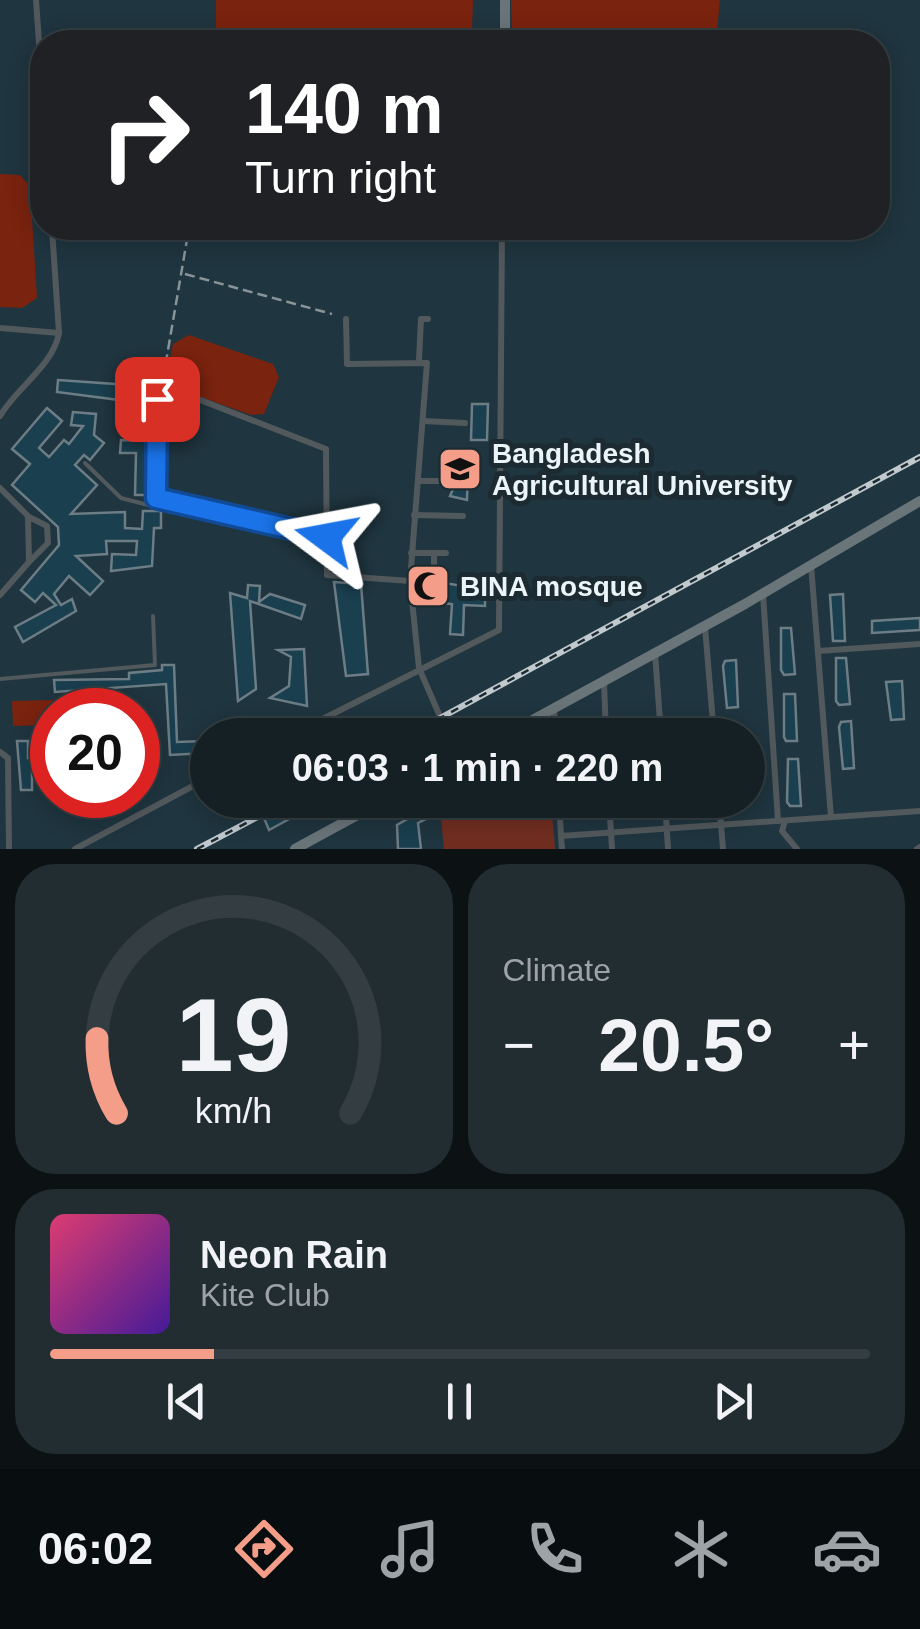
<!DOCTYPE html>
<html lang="en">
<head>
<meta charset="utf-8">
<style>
  body { margin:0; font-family:Helvetica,sans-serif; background:#222d32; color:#f1f3f6; height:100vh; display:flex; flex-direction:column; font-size:38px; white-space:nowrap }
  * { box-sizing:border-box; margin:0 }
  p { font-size:32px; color:#9da3a7 }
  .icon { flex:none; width:55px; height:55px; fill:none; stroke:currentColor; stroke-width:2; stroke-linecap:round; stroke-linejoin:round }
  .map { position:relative; height:849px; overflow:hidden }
  .drawer { display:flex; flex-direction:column; gap:15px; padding:15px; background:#0c1214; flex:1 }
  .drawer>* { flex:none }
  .hud { position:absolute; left:30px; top:30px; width:860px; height:210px; border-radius:40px; box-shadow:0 5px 25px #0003,0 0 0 2px #343e42; background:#202124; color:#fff; overflow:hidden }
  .speed { position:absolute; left:30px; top:688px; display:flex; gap:20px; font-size:50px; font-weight:700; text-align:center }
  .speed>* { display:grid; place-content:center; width:130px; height:130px; border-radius:50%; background:#152025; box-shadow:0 5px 25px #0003,0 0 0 2px #343e42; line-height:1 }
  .speed .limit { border:15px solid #d22; background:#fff; color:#111 }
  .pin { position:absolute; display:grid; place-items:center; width:85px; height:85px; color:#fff; margin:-42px; border-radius:20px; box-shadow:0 5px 15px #0006 }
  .me { position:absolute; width:110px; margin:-55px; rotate:283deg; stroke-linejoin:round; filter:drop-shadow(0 0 8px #0008) }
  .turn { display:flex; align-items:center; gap:35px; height:210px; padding:0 50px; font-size:45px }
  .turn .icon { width:130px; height:130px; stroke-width:2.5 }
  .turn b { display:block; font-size:70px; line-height:85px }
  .big { font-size:75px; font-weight:700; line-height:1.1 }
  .drawer .tile { flex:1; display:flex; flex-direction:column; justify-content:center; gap:15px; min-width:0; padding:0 35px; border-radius:40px; background:#222d32 }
  .drawer .dial { align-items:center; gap:0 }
  .dial svg { height:260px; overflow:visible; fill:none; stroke:#343e42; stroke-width:7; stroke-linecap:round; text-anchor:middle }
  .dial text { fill:#f1f3f6; stroke:none }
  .song { display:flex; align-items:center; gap:30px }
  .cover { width:120px; height:120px; border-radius:15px; background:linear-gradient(135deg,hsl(340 70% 55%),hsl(260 70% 35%)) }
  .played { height:10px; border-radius:5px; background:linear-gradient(90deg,#f49e89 20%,#343e42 20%) }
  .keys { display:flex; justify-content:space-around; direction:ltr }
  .heat { display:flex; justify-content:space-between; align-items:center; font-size:55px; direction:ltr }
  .drawer .tiles { flex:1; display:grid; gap:15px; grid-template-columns:1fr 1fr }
  .tile:last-child { grid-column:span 2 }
  .trip { position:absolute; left:190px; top:718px; width:575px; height:100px; border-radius:50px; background:#152025; box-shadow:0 5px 25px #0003,0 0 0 2px #343e42; font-weight:700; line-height:100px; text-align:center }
  .menu { display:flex; height:160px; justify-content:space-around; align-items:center; background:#080d0f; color:#9da3a7 }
  .menu .icon { width:70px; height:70px }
  .menu .active { color:#f49e89 }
  .menu b { font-size:45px; color:#f1f3f6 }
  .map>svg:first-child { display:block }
  .built { fill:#1f353f; fill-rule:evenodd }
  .green { fill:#712e20 }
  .water { fill:#7a230f }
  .building { fill:#1a3f4f; stroke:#6d7d85; stroke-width:2.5 }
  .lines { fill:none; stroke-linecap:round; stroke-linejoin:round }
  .path { stroke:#899499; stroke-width:2.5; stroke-dasharray:10 5; stroke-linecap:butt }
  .lane { stroke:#52595c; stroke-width:4 }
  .street { stroke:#52595c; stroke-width:6 }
  .secondary { stroke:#6a757a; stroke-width:10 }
  .rail-casing { stroke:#bfc9ce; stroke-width:6 }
  .rail { stroke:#1c2a31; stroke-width:2.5; stroke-dasharray:8; stroke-linecap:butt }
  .route-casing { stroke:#114b97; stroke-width:25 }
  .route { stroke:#1a73e8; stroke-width:18 }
  .labels { text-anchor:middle; stroke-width:10; stroke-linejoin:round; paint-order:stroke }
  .poi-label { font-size:28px; font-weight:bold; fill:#ebf4f8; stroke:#1c2a31; text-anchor:start }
</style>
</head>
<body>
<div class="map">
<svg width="920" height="849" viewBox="0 0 920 849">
  <rect width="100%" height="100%" fill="#1c2a31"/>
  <path class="built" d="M0,0H920V849H0ZM42,42H878V228H42ZM52,710H138V795H52ZM208,735H748V800H208Z"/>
  <path class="green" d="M454,800H551L555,849H444L440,808Z"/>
  <g class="water">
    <path d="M216,0H473L472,31L462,42L355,36L347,42H216Z"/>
    <path d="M511,0H720L716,42H512Z"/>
    <path d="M0,174L20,175L30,186L37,298L22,308L0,307Z"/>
    <path d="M189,335L273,364L279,377L264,414L251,415L170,386L166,376L173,344Z"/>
    <path d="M53,700L52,725L13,726L12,701Z"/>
  </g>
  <g class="building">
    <path d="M58,380L129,385L127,401L57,392Z"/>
    <path d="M472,404H488L487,440H471Z"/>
    <path d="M47,408L62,421L39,448L49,457L64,440L69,444L83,426L71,425L73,412L96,414L94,435L104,443L90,460L84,455L75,465L97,485L71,514L125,512V528L142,529L143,511H161V528H154L152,566L111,571L112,554L136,555L137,541H106L107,554L76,556L103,581L90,595L69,576L54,594L61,605L72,599L76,611L23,642L15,627L56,605L43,593L35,602L21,590L59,545L58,527L12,485L30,464L12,449Z"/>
    <path d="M121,440L148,441L150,495H135L136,453H120Z"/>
    <path d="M458,461H468L467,500L450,496L456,482L450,463Z"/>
    <path d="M418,568L438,574L439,582L485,590V606L464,605L463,635L450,634L452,604L442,603V596L418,595Z"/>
    <path d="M334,582L361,584L368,674L346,676Z"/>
    <path d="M248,585L260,586L259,602L270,594L305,605L301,619L250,601L256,689L238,701L230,593L247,598Z"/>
    <path d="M843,594L845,641H833L830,595Z"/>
    <path d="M920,618V630L872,633V621Z"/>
    <path d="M781,628H791L795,674L784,675L781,670Z"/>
    <path d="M304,649L307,706L270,698L289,686L291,657L278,650Z"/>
    <path d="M836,658H846L850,704L839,705L836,701Z"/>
    <path d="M736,660L738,707L727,708L723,666L725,661Z"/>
    <path d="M162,665H174L177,742L205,741L206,753L170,755L166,684L55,692L54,680L129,679V673L162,670Z"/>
    <path d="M902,681L904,719L891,720L886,682Z"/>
    <path d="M784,694H795L797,741H786L784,737Z"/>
    <path d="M851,721L854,768L843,769L839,727L841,722Z"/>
    <path d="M17,741H28V758H39V770H32V790H21Z"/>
    <path d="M788,759H798L801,806H790L787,802Z"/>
    <path d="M299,800H324L269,830L264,818Z"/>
    <path d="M430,806L432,816L418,823L421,849H398L397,825Z"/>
  </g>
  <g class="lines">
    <g class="path">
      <path d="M185,274L332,314"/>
      <path d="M163,379L189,228"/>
    </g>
    <g class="lane">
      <path d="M85,463L121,498L156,507L157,399L162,385"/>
      <path d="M156,498L327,537"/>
      <path d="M0,679L155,665L153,616"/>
    </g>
    <g class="street">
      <path d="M36,0L42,85"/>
      <path d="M346,319L347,364L427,363L410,581L419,668L448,735"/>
      <path d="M0,328L59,333"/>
      <path d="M419,360L421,319H428"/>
      <path d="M162,385L326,449L327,575L410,581"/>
      <path d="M0,416C17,387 53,366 59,333L52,228"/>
      <path d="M423,421L465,423"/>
      <path d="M418,481H449"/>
      <path d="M0,488L28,516L29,562L0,595"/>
      <path d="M414,515L463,516"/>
      <path d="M29,517L47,526L48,543L30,561"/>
      <path d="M411,553H446"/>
      <path d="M811,565L831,817"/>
      <path d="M434,568V553"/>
      <path d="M763,594L778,821"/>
      <path d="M705,627L714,735"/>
      <path d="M818,651L920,644"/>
      <path d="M655,653L661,735"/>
      <path d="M604,682L606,735"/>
      <path d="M554,709L556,735"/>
      <path d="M291,735L499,630L502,228"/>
      <path d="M0,752L8,758L9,849"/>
      <path d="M559,800L561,836L920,811"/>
      <path d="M609,800L612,849"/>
      <path d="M665,800L668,849"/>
      <path d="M719,800L723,849"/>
      <path d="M785,821L782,831L797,849"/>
      <path d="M561,836L562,849"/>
      <path d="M75,849L208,778"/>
      <path d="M917,849L920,847"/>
    </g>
    <g class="secondary">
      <path d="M505,0V42"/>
      <path d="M505,735L745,604L920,501"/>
      <path d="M295,849L385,800"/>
    </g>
    <defs>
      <g id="rail">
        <path d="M409,735L920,457"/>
        <path d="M197,849L290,800"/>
      </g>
    </defs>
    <use href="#rail" class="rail-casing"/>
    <use href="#rail" class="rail"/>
  </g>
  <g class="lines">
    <defs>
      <path id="route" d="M157,399L156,498L326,537"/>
    </defs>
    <use href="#route" class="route-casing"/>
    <use href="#route" class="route"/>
  </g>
  <defs>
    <symbol id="university-square" viewBox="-11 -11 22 22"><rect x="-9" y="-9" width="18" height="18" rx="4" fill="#f49e89" stroke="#1c2a31"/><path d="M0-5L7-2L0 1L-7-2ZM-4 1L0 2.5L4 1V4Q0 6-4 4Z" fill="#111"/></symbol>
    <symbol id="mosque-square" viewBox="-11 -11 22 22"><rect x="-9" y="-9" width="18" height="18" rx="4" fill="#f49e89" stroke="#1c2a31"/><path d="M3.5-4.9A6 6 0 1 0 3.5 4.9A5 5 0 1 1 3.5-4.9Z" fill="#111"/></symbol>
  </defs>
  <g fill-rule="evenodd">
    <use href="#university-square" x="435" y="444" width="50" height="50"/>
    <use href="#mosque-square" x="403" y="561" width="50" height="50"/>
  </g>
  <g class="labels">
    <g class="poi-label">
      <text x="492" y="463">Bangladesh<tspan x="492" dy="32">Agricultural University</tspan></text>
      <text x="460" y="596">BINA mosque</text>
    </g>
  </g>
</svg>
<div class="speed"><div class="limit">20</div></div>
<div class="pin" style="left:157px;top:399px;background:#d93025"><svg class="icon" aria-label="arrive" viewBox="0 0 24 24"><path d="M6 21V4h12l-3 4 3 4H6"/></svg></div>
<svg class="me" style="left:326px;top:537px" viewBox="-20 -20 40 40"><path d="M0-17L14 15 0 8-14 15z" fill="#1a73e8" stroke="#fff" stroke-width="4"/></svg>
<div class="trip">06:03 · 1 min · 220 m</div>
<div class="hud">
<div class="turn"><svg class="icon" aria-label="right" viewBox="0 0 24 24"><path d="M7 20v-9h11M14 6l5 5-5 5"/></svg><div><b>140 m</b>Turn right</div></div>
</div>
</div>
<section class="drawer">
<div class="tiles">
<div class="tile dial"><svg viewBox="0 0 100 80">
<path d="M14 69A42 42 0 1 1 86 69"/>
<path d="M14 69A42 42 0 0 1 8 46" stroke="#f49e89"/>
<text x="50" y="56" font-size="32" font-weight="700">19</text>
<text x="50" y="72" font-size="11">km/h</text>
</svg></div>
<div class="tile"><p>Climate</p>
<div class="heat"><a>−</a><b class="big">20.5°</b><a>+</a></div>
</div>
<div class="tile">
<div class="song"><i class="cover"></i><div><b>Neon Rain</b><p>Kite Club</p></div></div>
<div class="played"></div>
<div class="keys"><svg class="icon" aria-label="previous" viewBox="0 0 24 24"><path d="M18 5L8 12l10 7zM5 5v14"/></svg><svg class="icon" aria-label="pause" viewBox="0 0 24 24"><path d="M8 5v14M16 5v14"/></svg><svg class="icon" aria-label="next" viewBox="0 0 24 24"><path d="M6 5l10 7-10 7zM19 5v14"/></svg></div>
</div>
</div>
</section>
<nav class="menu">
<b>06:02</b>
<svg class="icon active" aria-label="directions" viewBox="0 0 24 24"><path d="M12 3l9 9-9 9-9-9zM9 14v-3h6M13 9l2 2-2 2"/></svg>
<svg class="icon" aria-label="music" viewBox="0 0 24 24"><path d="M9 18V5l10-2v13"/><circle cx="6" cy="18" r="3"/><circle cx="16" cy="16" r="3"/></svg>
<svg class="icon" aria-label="phone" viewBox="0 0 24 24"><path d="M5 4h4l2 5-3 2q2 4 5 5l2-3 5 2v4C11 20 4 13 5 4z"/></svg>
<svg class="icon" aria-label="climate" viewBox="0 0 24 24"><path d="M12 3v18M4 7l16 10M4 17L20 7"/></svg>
<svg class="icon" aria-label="car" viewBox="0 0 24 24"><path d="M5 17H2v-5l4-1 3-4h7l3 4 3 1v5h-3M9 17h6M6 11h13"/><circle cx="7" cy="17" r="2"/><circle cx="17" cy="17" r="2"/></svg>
</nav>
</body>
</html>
